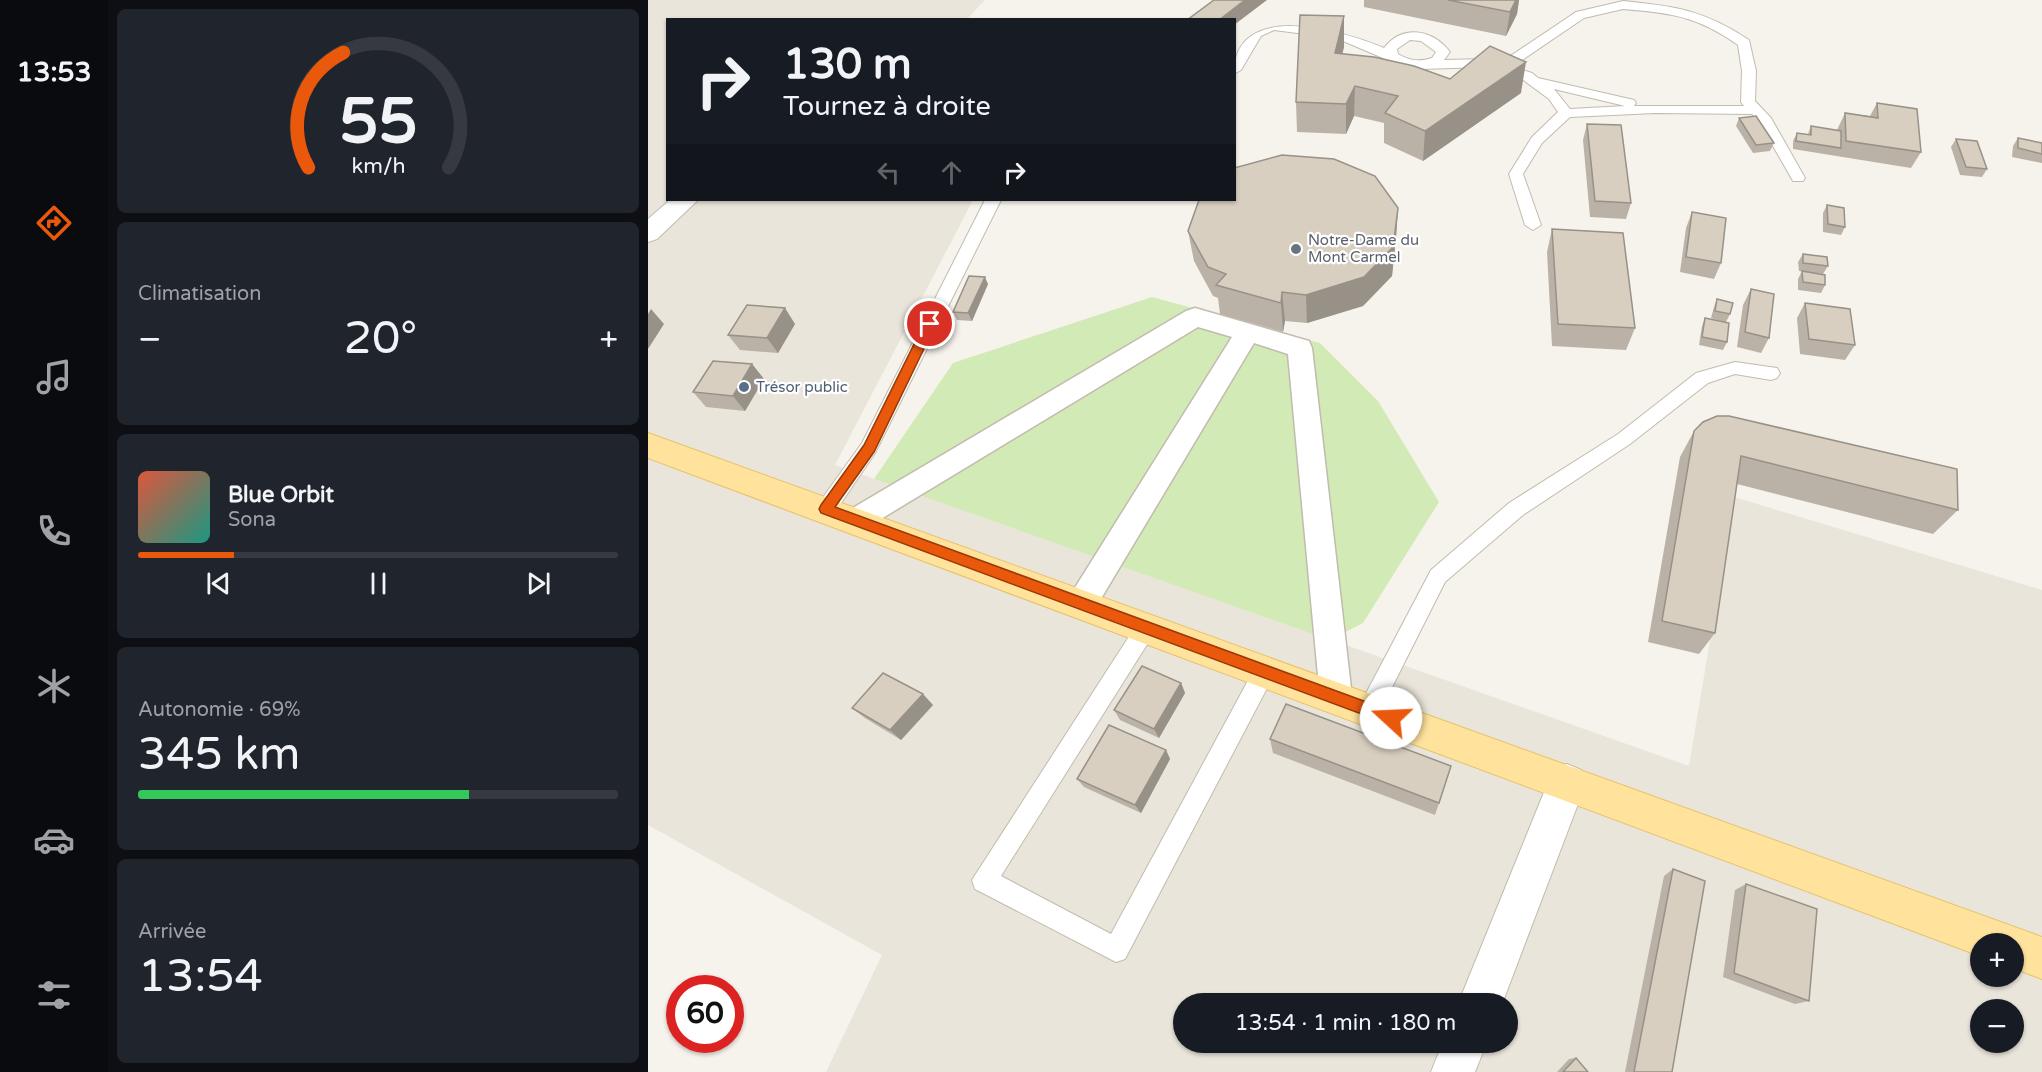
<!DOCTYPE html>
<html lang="fr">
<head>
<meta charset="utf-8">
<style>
  body { margin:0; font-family:"Varela Round",sans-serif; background:#20242c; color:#f1f3f6; height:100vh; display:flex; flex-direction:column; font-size:22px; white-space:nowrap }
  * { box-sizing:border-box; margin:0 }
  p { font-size:20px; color:#9ea1a6 }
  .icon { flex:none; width:33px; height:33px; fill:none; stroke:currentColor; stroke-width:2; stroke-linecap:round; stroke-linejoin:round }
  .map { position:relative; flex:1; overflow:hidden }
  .drawer { display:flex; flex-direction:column; gap:9px; padding:9px; background:#0d0f14; width:540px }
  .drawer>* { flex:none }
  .banner { position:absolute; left:18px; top:18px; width:570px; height:183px; border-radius:0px; box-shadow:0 2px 4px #0004; background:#171b24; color:#f1f3f6; overflow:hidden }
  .controls { position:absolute; left:1322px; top:933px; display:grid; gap:12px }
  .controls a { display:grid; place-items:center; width:54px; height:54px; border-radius:50%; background:#171b24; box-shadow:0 2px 4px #0004; font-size:30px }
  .speed { position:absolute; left:18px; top:975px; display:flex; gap:12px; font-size:30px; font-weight:700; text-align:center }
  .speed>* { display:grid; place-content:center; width:78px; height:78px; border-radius:50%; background:#171b24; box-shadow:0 2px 4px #0004; line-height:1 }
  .speed .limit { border:9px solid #d22; background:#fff; color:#111 }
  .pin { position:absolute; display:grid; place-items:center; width:51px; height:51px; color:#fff; margin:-26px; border:3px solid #fff; border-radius:50%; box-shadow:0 2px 6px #0007 }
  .me { position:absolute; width:66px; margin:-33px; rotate:290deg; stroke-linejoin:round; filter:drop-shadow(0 0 4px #0008) }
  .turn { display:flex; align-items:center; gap:21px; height:126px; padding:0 18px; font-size:27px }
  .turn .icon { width:78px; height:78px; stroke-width:2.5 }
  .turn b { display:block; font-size:42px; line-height:51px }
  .lanes { display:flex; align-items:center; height:57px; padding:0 18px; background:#0003; justify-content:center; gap:30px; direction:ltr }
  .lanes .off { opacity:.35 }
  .big { font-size:45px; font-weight:600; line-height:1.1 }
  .drawer .tile { flex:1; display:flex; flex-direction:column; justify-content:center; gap:9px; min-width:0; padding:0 21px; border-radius:9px; background:#20242c }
  .drawer .dial { align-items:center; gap:0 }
  .dial svg { height:156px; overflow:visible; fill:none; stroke:#363941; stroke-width:7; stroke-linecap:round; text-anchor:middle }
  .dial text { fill:#f1f3f6; stroke:none }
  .song { display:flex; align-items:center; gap:18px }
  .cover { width:72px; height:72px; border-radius:9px; background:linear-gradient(135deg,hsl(10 70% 55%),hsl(170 70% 35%)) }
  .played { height:6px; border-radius:3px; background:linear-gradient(90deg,#ea580c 20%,#363941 20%) }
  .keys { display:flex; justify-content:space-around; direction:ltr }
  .heat { display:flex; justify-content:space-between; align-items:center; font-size:33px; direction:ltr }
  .charge { height:9px; border-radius:4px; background:linear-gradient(90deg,#34c759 69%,#363941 0) }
  .trip { position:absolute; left:525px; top:993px; width:345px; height:60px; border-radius:30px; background:#171b24; box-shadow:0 2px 4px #0004; font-weight:600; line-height:60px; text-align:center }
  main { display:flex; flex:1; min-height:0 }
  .dock { display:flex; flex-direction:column; width:108px; justify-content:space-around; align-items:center; background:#090b0e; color:#9ea1a6 }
  .dock .icon { width:42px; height:42px }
  .dock .current { color:#ea580c }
  .dock b { font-size:27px; color:#f1f3f6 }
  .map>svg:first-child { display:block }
  .residential { fill:#eae5da; fill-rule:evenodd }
  .green { fill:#d2eab5 }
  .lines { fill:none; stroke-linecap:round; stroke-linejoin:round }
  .service-casing { stroke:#c2bbae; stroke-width:2 }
  .pedestrian-casing { stroke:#c2bbae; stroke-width:3 }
  .minor-casing { stroke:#c2bbae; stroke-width:2 }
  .primary-casing { stroke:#e6c16a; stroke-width:2 }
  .service { fill:#fff; fill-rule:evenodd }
  .pedestrian { fill:#fff; fill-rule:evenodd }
  .minor { fill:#fff; fill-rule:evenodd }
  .primary { fill:#ffe39c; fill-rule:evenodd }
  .wall { fill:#bab2a6 }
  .shaded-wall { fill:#979187 }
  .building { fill:#d8cfc1; stroke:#979187; stroke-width:1.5 }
  .route { fill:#ea580c; stroke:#983908; stroke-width:1.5 }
  .worship-dot { fill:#6b7280; stroke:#fff; stroke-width:2 }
  .service-dot { fill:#5c6f8a; stroke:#fff; stroke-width:2 }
  .labels { text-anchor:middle; stroke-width:4.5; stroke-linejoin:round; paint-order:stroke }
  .worship-label { font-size:15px; fill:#5b616d; stroke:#fff; text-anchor:start }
  .service-label { font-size:15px; fill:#4e5e75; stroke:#fff; text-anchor:start }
</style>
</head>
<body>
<main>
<nav class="dock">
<b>13:53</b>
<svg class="icon current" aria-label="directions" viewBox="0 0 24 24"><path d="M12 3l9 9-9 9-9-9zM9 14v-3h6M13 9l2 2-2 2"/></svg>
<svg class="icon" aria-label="music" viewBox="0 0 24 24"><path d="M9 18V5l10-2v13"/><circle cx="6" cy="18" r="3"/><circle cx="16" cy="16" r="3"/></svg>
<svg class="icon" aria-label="phone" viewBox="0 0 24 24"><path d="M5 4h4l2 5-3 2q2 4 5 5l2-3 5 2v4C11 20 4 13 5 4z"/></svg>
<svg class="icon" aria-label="climate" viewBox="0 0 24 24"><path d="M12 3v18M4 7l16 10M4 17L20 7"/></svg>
<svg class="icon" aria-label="car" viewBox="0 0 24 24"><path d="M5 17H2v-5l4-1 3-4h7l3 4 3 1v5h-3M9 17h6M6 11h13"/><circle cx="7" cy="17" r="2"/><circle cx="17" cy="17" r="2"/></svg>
<svg class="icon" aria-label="filters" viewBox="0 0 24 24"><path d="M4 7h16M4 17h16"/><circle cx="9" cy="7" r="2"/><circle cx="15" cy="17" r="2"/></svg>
</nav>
<section class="drawer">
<div class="tile dial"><svg viewBox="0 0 100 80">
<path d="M14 69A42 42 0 1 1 86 69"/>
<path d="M14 69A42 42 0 0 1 32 10" stroke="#ea580c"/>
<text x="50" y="56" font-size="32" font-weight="700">55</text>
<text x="50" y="72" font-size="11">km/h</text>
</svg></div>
<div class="tile"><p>Climatisation</p>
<div class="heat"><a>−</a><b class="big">20°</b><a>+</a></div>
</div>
<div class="tile">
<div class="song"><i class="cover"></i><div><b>Blue Orbit</b><p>Sona</p></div></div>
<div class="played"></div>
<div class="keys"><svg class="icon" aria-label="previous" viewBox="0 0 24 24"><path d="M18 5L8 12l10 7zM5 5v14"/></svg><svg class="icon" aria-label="pause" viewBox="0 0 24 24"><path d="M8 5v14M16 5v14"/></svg><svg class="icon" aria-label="next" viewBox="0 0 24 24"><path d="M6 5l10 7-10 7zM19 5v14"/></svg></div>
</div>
<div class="tile"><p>Autonomie · 69%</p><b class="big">345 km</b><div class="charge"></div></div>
<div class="tile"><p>Arrivée</p><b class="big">13:54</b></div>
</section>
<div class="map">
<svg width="1394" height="1072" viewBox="0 0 1394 1072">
  <rect width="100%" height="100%" fill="#f6f3ec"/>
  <path class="residential" d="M0,0H337L319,19L20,20V200H325L187,465L1041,766L1086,497L1394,590V1072H178L234,955L0,825ZM1332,944H1365V976H1332ZM536,1004H860V1042H536ZM1332,1010H1365V1042H1332Z"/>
  <path class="green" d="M504,297L672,343L730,401L791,502L715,623L682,640L226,479L305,363Z"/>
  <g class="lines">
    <defs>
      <g id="service">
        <path d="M975,1C1027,6 1056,10 1101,40L1108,71L1107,101L1123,118L1157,178L1155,181H1145L1110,120L1104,114L1007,113L922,117L894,143L875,174L893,225L885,230L877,225L861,174L884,137L910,112L901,99L874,79L837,67L773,69L756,67L688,38L626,30L613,36L593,70L586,74C586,0 691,29 736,48C754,24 785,29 802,52L796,60L838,59L852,63L928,12ZM975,9C1023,13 1049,16 1090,45L1094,71L1093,102L1096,106H986L988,103L986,100L890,78L884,73L864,67L936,18ZM762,40L773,41L788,52L784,58C771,62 762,61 750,54L749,49ZM906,89L977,106L922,109Z"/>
        <path d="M337,200H353L227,453L185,515L178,517L171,515L168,509L171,503L214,443Z"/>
        <path d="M1087,362L1129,368L1132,373L1129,378L1123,380L1087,374L1060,383L982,444L875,515L797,582L729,717L721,720L713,717L710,710L713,703L783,570L861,503L970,434L1048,373Z"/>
        <path d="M498,619L505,621L508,628L505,635L353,876L463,934L609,664L617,661L625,664L628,671L477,959L468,962L327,889L324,880L491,621Z"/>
      </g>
      <path id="pedestrian" d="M547,308L661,341L664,348L704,697L699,708L688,712L677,708L672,697L640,354L606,343L445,612L434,616L423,612L419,603L423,594L584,337L550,327L218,528L208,532L198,528L194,520L198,512L538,311Z"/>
      <g id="minor">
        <path d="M22,200H50L9,239L0,242V219Z"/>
        <path d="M919,764L933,770L938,783L854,1004H810L905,770Z"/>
        <path d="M795,1042H839L827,1072H783Z"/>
      </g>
      <path id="primary" d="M0,433L1394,937V979L1365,968V944H1332V956L0,458Z"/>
    </defs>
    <use href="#service" class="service-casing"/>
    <use href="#pedestrian" class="pedestrian-casing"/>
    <use href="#minor" class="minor-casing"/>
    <use href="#primary" class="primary-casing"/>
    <use href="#service" class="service"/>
    <use href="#pedestrian" class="pedestrian"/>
    <use href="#minor" class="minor"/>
    <use href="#primary" class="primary"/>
  </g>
  <g class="wall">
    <path d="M716,0H871L869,14L858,36L716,7Z"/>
    <path d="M696,16V47L694,54L802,79L873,93L775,161L736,143V123L706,116L698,134L649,132L648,102Z"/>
    <path d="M1229,103L1273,152L1263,168L1145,149V141L1149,133L1160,134L1163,126L1189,130L1197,113L1222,116Z"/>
    <path d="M1091,118L1126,143L1122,151L1105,153L1088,126Z"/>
    <path d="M939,124L983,203L978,219L942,217L935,140Z"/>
    <path d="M1370,138L1394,143V163L1364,157L1365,146Z"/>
    <path d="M1308,139L1339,169L1334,177L1312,175L1303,147Z"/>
    <path d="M1179,205L1197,227L1193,235L1175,232V213Z"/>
    <path d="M750,208L748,238L744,276L715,306L659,323L637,321L635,332L572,314L570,298L565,296L546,261L540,231Z"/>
    <path d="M1044,212L1073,263L1066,279L1032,272L1038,228Z"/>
    <path d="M904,229L987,328L978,350L904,346L899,252Z"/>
    <path d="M1155,254L1180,266L1175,274L1151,271L1150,262Z"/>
    <path d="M1154,271L1177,285L1173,293L1150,290V279Z"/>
    <path d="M340,284L324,321L309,320L305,312Z"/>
    <path d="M1103,289L1121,338L1113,353L1089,347L1095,305Z"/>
    <path d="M1069,299L1082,314L1078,322L1079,342L1075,350L1051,345L1054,326L1057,318L1076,322L1063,318L1066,307Z"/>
    <path d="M1157,303L1207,345L1197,360L1152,354L1149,318Z"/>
    <path d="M147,324L130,353L92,350L80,335Z"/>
    <path d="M104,364L116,379L97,411L58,407L45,392Z"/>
    <path d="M1046,431L1310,510L1285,534L1089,484L1067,633L1051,654L1000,642L1032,457Z"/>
    <path d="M533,683L537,693L511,738L472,720L466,710Z"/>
    <path d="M285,705L253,740L217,718L204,708Z"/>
    <path d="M622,739L799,779L787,815L625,753Z"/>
    <path d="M518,750L522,759L493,813L436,787L429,779Z"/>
    <path d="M1025,869L1024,1072H977L1016,876Z"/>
    <path d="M1098,884L1161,1001L1147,1004L1075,977L1087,890Z"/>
    <path d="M928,1058L940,1072H909L921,1059Z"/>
  </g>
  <g class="shaded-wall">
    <path d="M597,0H619L586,25V20H571Z"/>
    <path d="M868,0H871L869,14L858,36L862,12Z"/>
    <path d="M696,16V47L687,84V53Z"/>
    <path d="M878,62L873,93L775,161L777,131Z"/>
    <path d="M707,86L706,116L698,134V104Z"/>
    <path d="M750,208L748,238L744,276L715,306L659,323L658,295Z"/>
    <path d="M337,277L340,284L324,321L320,313Z"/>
    <path d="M634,292L637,321L635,332L633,303Z"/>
    <path d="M137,308L147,324L130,353L119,338Z"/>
    <path d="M3,309L16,324L0,349V314Z"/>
    <path d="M104,364L116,379L97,411L85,396Z"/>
    <path d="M533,683L537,693L511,738L506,729Z"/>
    <path d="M275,694L285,705L253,740L242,730Z"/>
    <path d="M518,750L522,759L493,813L487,805Z"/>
  </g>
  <g class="building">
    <path d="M566,0H597L571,20H539Z"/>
    <path d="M800,0H868L862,12Z"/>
    <path d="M652,15L696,16L687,53L726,57L766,66L802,79L842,46L878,62L777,131L737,113L750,96L707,86L698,104L648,102Z"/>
    <path d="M1229,103L1269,109L1273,152L1198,141L1197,113L1230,118Z"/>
    <path d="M1108,116L1126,143L1108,145L1091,118Z"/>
    <path d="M939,124L973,125L983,203L947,201Z"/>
    <path d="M1163,126L1193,131V148L1148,141L1149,133L1163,135Z"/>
    <path d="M1370,138L1394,143V154L1370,148Z"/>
    <path d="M1308,139L1329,141L1339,169L1318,167Z"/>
    <path d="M634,155L686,159L727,176L750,208L745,247L716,277L658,295L634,292L633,303L568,285L578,274L560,267L540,231L551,200H586V168Z"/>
    <path d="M1179,205L1196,208L1197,227L1180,224Z"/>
    <path d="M1044,212L1078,218L1073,263L1038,257Z"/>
    <path d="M904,229L975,233L987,328L910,324Z"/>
    <path d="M1155,254L1179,257L1180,266L1155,263Z"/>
    <path d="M1154,271L1177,275V285L1155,282Z"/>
    <path d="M321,276L337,277L320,313L305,312Z"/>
    <path d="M1103,289L1126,294L1121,338L1097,332Z"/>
    <path d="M1069,299L1085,303L1082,314L1067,311Z"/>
    <path d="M1157,303L1202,309L1207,345L1161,339Z"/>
    <path d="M99,305L137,308L119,338L80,335Z"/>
    <path d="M1057,318L1081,323L1079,342L1054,337Z"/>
    <path d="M65,361L104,364L85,396L45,392Z"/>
    <path d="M1069,416H1081L1309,469L1310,510L1093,456L1067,633L1014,621L1046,431L1055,422Z"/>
    <path d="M494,666L533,683L506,729L466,710Z"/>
    <path d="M235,673L275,694L242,730L204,708Z"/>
    <path d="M638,704L803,766L791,803L622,739Z"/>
    <path d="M461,725L518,750L487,805L429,779Z"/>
    <path d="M1025,869L1057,881L1024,1072H986Z"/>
    <path d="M1098,884L1169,909L1161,1001L1086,973Z"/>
    <path d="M928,1058L940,1072H915Z"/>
  </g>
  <path class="route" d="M282,320L288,324L226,452L187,507L743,711L749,713L751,718L749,723L743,725L173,513L171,509L173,505L216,445L276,324Z"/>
  <circle class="worship-dot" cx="648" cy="249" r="6"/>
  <circle class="service-dot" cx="96" cy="387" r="6"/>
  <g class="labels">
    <g class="worship-label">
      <text x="660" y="245">Notre-Dame du<tspan x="660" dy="17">Mont Carmel</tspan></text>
    </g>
    <g class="service-label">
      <text x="108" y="392">Trésor public</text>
    </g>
  </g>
</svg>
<div class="controls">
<a>+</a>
<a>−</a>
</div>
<div class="speed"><div class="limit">60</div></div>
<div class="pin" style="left:282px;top:324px;background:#d93025"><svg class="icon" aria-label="arrive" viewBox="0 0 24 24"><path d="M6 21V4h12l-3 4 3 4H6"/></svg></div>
<svg class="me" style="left:743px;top:718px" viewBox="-20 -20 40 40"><circle r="19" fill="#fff"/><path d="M0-13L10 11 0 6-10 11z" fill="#ea580c"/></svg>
<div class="trip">13:54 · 1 min · 180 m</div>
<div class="banner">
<div class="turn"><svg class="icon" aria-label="right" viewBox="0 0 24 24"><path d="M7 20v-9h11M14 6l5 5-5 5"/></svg><div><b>130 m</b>Tournez à droite</div></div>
<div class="lanes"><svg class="icon off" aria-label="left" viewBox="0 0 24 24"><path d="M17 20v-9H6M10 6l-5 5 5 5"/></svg><svg class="icon off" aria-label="ahead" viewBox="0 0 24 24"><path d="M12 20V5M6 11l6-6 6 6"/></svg><svg class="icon" aria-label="right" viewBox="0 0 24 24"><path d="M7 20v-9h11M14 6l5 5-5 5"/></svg></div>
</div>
</div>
</main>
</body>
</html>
